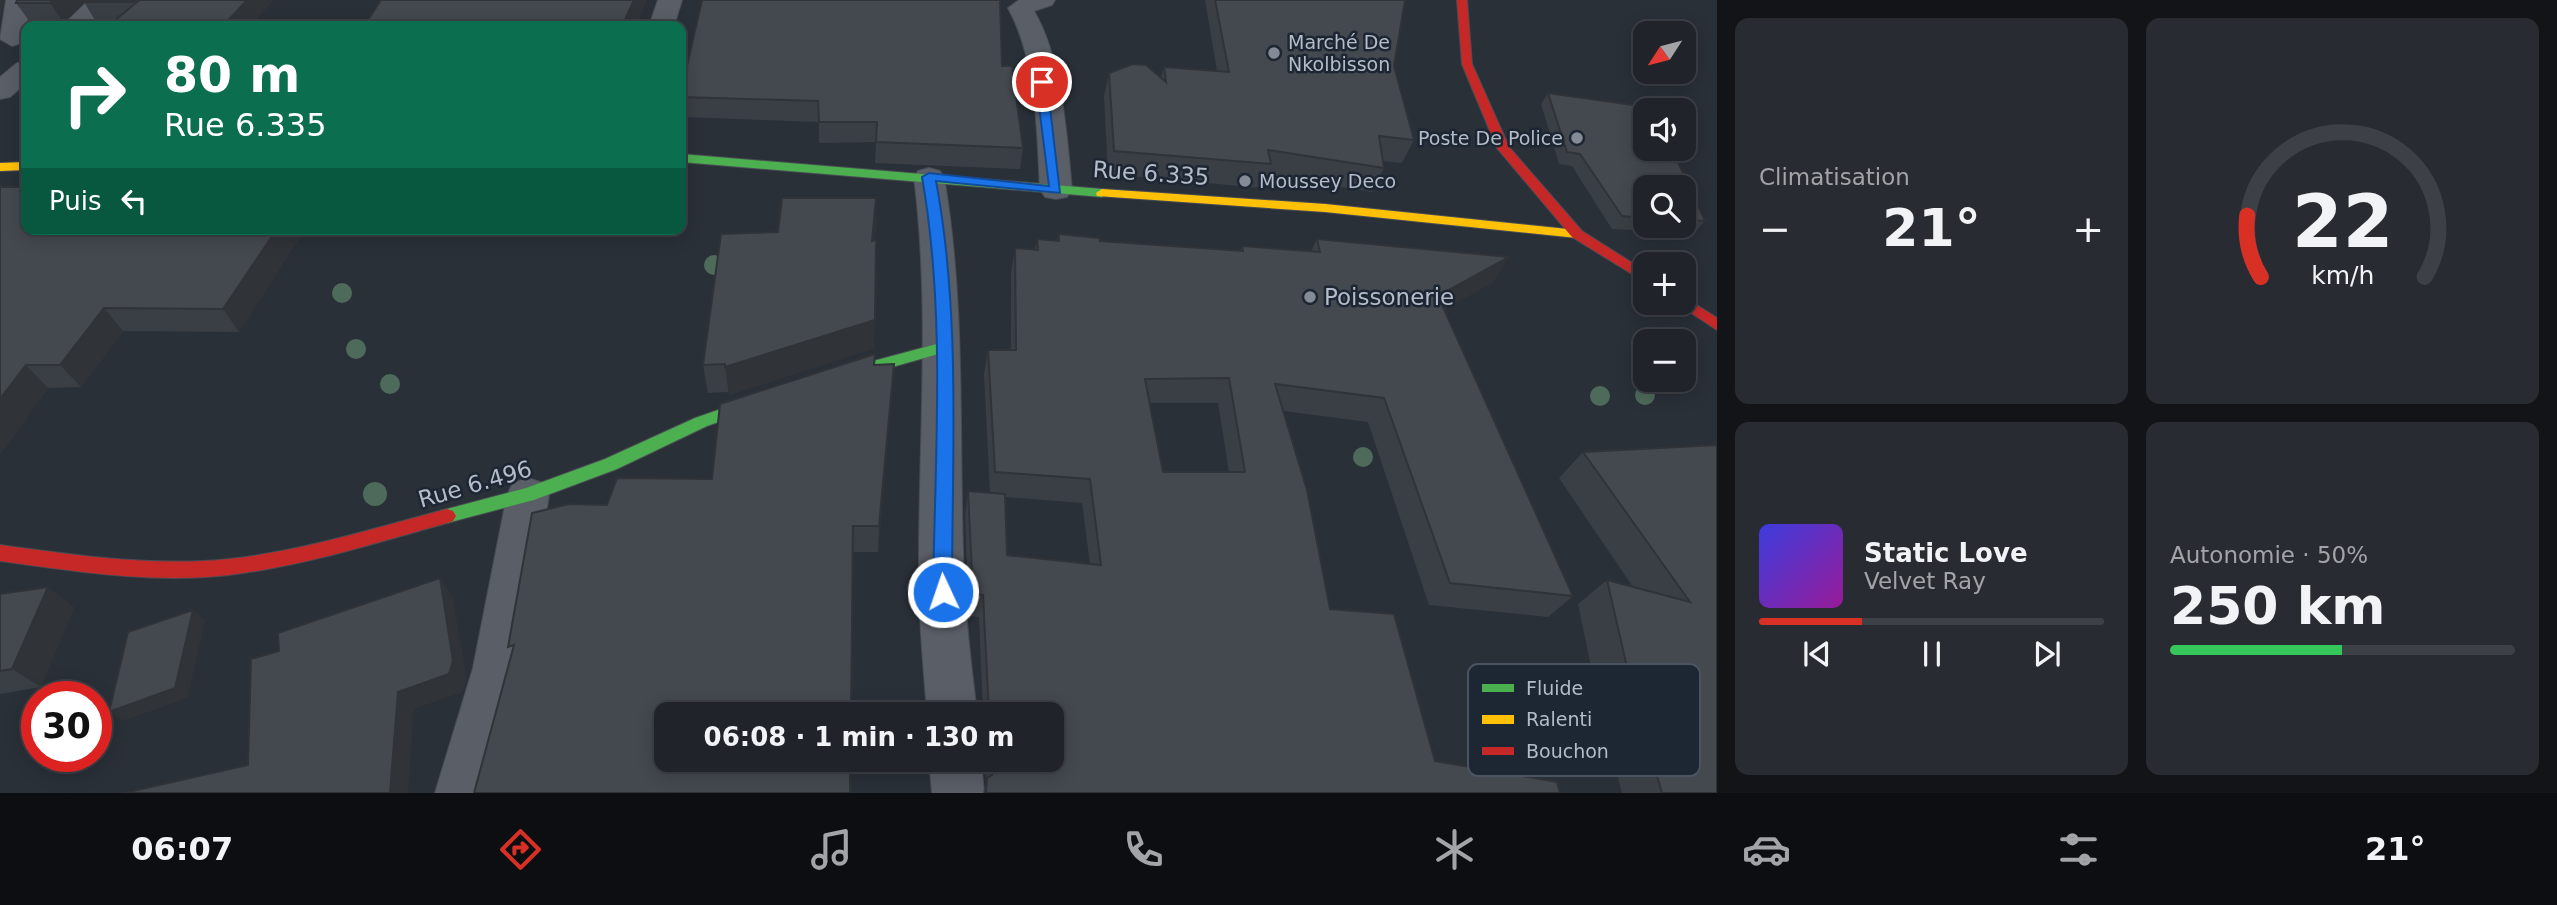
<!DOCTYPE html>
<html lang="fr">
<head>
<meta charset="utf-8">
<style>
  body { margin:0; font-family:"DejaVu Sans",sans-serif; background:#282c32; color:#f1f3f6; height:100vh; display:flex; flex-direction:column; font-size:26px; white-space:nowrap }
  * { box-sizing:border-box; margin:0 }
  p { font-size:23px; color:#a2a4a8 }
  .icon { flex:none; width:38px; height:38px; fill:none; stroke:currentColor; stroke-width:2; stroke-linecap:round; stroke-linejoin:round }
  .map { position:relative; flex:1; overflow:hidden }
  .side { display:flex; flex-direction:column; gap:18px; padding:18px; background:#121417; width:840px }
  .side>* { flex:none }
  .guide { position:absolute; left:21px; top:21px; width:665px; height:214px; border-radius:14px; box-shadow:0 4px 18px #0003,0 0 0 2px #3d4147; background:#0b6e4f; color:#fff; overflow:hidden }
  .needle { width:46px; rotate:234deg }
  .fabs { position:absolute; left:1633px; top:21px; display:grid; gap:14px }
  .fabs a { display:grid; place-items:center; width:63px; height:63px; border-radius:14px; background:#20242a; box-shadow:0 4px 18px #0003,0 0 0 2px #3d4147; font-size:35px }
  .speed { position:absolute; left:21px; top:681px; display:flex; gap:14px; font-size:35px; font-weight:700; text-align:center }
  .speed>* { display:grid; place-content:center; width:91px; height:91px; border-radius:50%; background:#20242a; box-shadow:0 4px 18px #0003,0 0 0 2px #3d4147; line-height:1 }
  .speed .limit { border:10px solid #d22; background:#fff; color:#111 }
  .pin { position:absolute; display:grid; place-items:center; width:60px; height:60px; color:#fff; margin:-30px; border:4px solid #fff; border-radius:50%; box-shadow:0 2px 7px #0007 }
  .me { position:absolute; width:77px; margin:-38px; rotate:357deg; stroke-linejoin:round; filter:drop-shadow(0 0 5px #0008) }
  .turn { display:flex; align-items:center; gap:24px; height:147px; padding:0 28px; font-size:32px }
  .turn .icon { width:91px; height:91px; stroke-width:2.5 }
  .turn b { display:block; font-size:49px; line-height:60px }
  .then { display:flex; align-items:center; height:66px; padding:0 28px; background:#0003; gap:14px; font-size:26px }
  .big { font-size:52px; font-weight:700; line-height:1.1 }
  .side .card { flex:1; display:flex; flex-direction:column; justify-content:center; gap:10px; min-width:0; padding:0 24px; border-radius:14px; background:#282c32 }
  .side .dial { align-items:center; gap:0 }
  .dial svg { height:182px; overflow:visible; fill:none; stroke:#3d4147; stroke-width:7; stroke-linecap:round; text-anchor:middle }
  .dial text { fill:#f1f3f6; stroke:none }
  .song { display:flex; align-items:center; gap:21px }
  .cover { width:84px; height:84px; border-radius:10px; background:linear-gradient(135deg,hsl(240 70% 55%),hsl(300 70% 35%)) }
  .played { height:7px; border-radius:4px; background:linear-gradient(90deg,#d93025 30%,#3d4147 30%) }
  .keys { display:flex; justify-content:space-around; direction:ltr }
  .heat { display:flex; justify-content:space-between; align-items:center; font-size:38px; direction:ltr }
  .charge { height:10px; border-radius:5px; background:linear-gradient(90deg,#34c759 50%,#3d4147 0) }
  .side .tiles { flex:1; display:grid; gap:18px; grid-template-columns:repeat(2,1fr) }
  .trip { position:absolute; left:654px; top:702px; width:410px; height:70px; border-radius:14px; background:#20242a; box-shadow:0 4px 18px #0003,0 0 0 2px #3d4147; font-weight:700; line-height:70px; text-align:center }
  .menu { display:flex; height:112px; justify-content:space-around; align-items:center; background:#0d0e11; color:#a2a4a8 }
  .menu .icon { width:49px; height:49px }
  .menu .selected { color:#d93025 }
  .menu b { font-size:32px; color:#f1f3f6 }
  main { display:flex; flex:1; min-height:0 }
  .map>svg:first-child { display:block }
  .lines { fill:none; stroke-linecap:round; stroke-linejoin:round }
  .street-casing { stroke:#484c53; stroke-width:2 }
  .fast-casing { stroke:#484c53; stroke-width:2 }
  .slow-casing { stroke:#484c53; stroke-width:2 }
  .jam-casing { stroke:#484c53; stroke-width:2 }
  .street { fill:#5a5e66; fill-rule:evenodd }
  .fast { fill:#4caf50; fill-rule:evenodd }
  .slow { fill:#ffc107; fill-rule:evenodd }
  .jam { fill:#c62828; fill-rule:evenodd }
  .tree { fill:#4e6a5a }
  .wall { fill:#3a3f45; fill-rule:evenodd }
  .shaded-wall { fill:#303338 }
  .building { fill:#444950; stroke:#303338; stroke-width:2; fill-rule:evenodd }
  .route { fill:#1a73e8; stroke:#114b97; stroke-width:2 }
  .poi-dot { fill:#848b96; stroke:#1d2633; stroke-width:2.5 }
  .labels { text-anchor:middle; stroke-width:5; stroke-linejoin:round; paint-order:stroke }
  .far-poi-label { font-size:19px; fill:#b4bcc9; stroke:#1d2633; text-anchor:start }
  .street-label { font-size:23px; fill:#b4bcc9; stroke:#1d2633 }
  .poi-label { font-size:23px; fill:#b4bcc9; stroke:#1d2633; text-anchor:start }
  .key { fill:#1d2633; stroke:#4a5360; stroke-width:2 }
  .key-label { font-size:19px; fill:#b4bcc9 }
</style>
</head>
<body>
<main>
<div class="map">
<svg width="1717" height="793" viewBox="0 0 1717 793">
  <rect width="100%" height="100%" fill="#2a3038"/>
  <g class="lines">
    <defs>
      <g id="street">
        <path d="M6,0H30L25,38L21,43L12,46L0,39Z"/>
        <path d="M89,0H115L88,26H62Z"/>
        <path d="M658,0H682L674,26H649Z"/>
        <path d="M1019,0H1055L1052,5L1034,11C1062,58 1067,136 1072,190L1067,197L1056,199L1045,197L1040,190C1037,132 1037,60 1008,8Z"/>
        <path d="M26,61V83L10,97L0,99V77L17,63Z"/>
        <path d="M929,168L940,171L944,177C967,312 958,446 964,581C966,626 972,670 977,714H927C924,670 919,625 919,581C918,445 931,312 914,177L918,171Z"/>
        <path d="M528,478L543,483L549,495L521,668L487,793H435L473,668L507,495L513,483Z"/>
        <path d="M929,760H981L984,793H932Z"/>
      </g>
      <g id="fast">
        <path d="M681,154L1102,189L1108,193L1102,197L681,162Z"/>
        <path d="M944,342L952,347L949,351L825,386L817,380L825,374Z"/>
        <path d="M767,393L773,395L775,399L773,403L707,426L617,469L534,500L447,523L441,521L438,516L441,511L447,509L526,488L605,459L695,418Z"/>
      </g>
      <g id="slow">
        <path d="M26,162V170L0,171V163Z"/>
        <path d="M1102,189L1325,204L1577,230L1584,234L1577,238L1325,212L1097,196L1096,193Z"/>
      </g>
      <g id="jam">
        <path d="M1457,0H1467L1472,64L1509,147L1582,231L1645,271V282L1572,237L1497,148L1462,64Z"/>
        <path d="M1684,297L1717,318V330L1679,305L1677,303H1684Z"/>
        <path d="M447,509L453,511L456,516L453,521L447,523C375,543 303,566 229,575C153,584 75,571 0,561V545C75,555 152,567 229,559C303,551 375,528 447,509Z"/>
      </g>
    </defs>
    <use href="#street" class="street-casing"/>
    <use href="#fast" class="fast-casing"/>
    <use href="#slow" class="slow-casing"/>
    <use href="#jam" class="jam-casing"/>
    <use href="#street" class="street"/>
    <use href="#fast" class="fast"/>
    <use href="#slow" class="slow"/>
    <use href="#jam" class="jam"/>
  </g>
  <g class="tree">
    <circle cx="714" cy="265" r="10"/>
    <circle cx="342" cy="293" r="10"/>
    <circle cx="356" cy="349" r="10"/>
    <circle cx="390" cy="384" r="10"/>
    <circle cx="1645" cy="395" r="10"/>
    <circle cx="1600" cy="396" r="10"/>
    <circle cx="1363" cy="457" r="10"/>
    <circle cx="375" cy="494" r="12"/>
  </g>
  <g class="wall">
    <path d="M17,0H85L63,22H30L16,3Z"/>
    <path d="M273,0L250,26H108L114,21L96,22L84,2Z"/>
    <path d="M1205,0H1405L1394,66L1414,140L1402,163L1383,161L1384,168L1372,192L1267,175L1262,188L1108,174L1104,96L1109,73L1161,77L1164,67L1217,71Z"/>
    <path d="M1002,66L1023,148L1020,169L875,163L876,142L819,143V122L683,117L681,103V92Z"/>
    <path d="M1548,93L1654,108L1655,110H1645V149H1672L1705,221L1694,233L1612,229L1572,166L1559,164L1541,104ZM1645,187H1684V226H1645Z"/>
    <path d="M876,226L874,240V348L729,395V392L708,393L703,365L778,232Z"/>
    <path d="M26,229H305L239,332L123,331L81,387L48,388L0,454Z"/>
    <path d="M1059,234L1100,241L1240,251L1242,246L1311,251L1317,239L1509,257L1492,283L1444,309L1573,596L1548,617L1429,605L1368,422L1283,411L1330,609L1435,761L1560,793H983L986,782L985,760H1052V714H983L979,617L969,616L965,515L968,491L990,493L984,374L988,350H1011V273L1015,248L1035,250L1037,239L1057,241ZM1150,403H1218L1229,472H1163ZM1005,497L1082,503L1090,564L1007,555Z"/>
    <path d="M874,365L892,392L878,552H853L667,760H851L850,793H474L607,505L712,479Z"/>
    <path d="M1717,445V793H1622L1600,710L1578,604L1607,580L1633,587L1559,478L1583,452Z"/>
    <path d="M0,594L74,607L41,687L0,694Z"/>
  </g>
  <g class="shaded-wall">
    <path d="M0,0H4L0,22Z"/>
    <path d="M53,0H85L63,22L50,3Z"/>
    <path d="M247,0H273L250,26H223Z"/>
    <path d="M634,0H647L636,26H622Z"/>
    <path d="M876,198V226L871,269L872,241Z"/>
    <path d="M277,229H305L239,332L223,309Z"/>
    <path d="M1509,257L1492,283L1422,321L1438,296Z"/>
    <path d="M104,308L123,331L81,387L60,365Z"/>
    <path d="M875,320L874,348L729,395L725,367Z"/>
    <path d="M894,364L892,392L878,552L879,526Z"/>
    <path d="M26,365L48,388L0,454V399Z"/>
    <path d="M440,578L453,598L467,679L463,692L414,709L408,793H390L398,692Z"/>
    <path d="M48,587L74,607L41,687L12,669Z"/>
    <path d="M193,610L205,620L188,698L123,721L109,712Z"/>
  </g>
  <g class="building">
    <path d="M17,0H53L50,3H16Z"/>
    <path d="M87,0H247L223,26H108L137,2H84Z"/>
    <path d="M381,0H634L622,26H364Z"/>
    <path d="M702,0H1000L1002,66H1012L1023,148L876,142L877,122H819L818,101L681,97V92Z"/>
    <path d="M1215,0H1405L1394,66L1414,140L1379,136L1384,168L1268,150L1271,164L1114,151L1109,73L1133,64L1146,65L1166,82L1164,67L1229,72Z"/>
    <path d="M1548,93L1654,108L1655,110H1645V149H1672L1705,221L1684,220V187H1645V218L1622,216L1580,154L1567,152Z"/>
    <path d="M0,187H26V229H277L223,309L104,308L60,365H26L0,399Z"/>
    <path d="M782,198H876L872,241L876,240L875,320L725,367V364L703,365L721,234L778,232Z"/>
    <path d="M1059,234L1100,238V241L1243,251L1242,246L1320,252L1317,239L1509,257L1438,296L1573,596L1450,583L1384,398L1275,384L1307,490L1330,609L1394,614L1435,761L1557,782L1560,793H986L987,778L992,775L991,760H1052V714H989L983,595L973,594L968,491L1005,494L1007,555L1101,565L1090,479L995,472L988,350H1016L1015,248L1038,250L1037,239L1059,241ZM1229,378L1245,472H1163L1145,379Z"/>
    <path d="M875,354L874,365L894,364L879,526H853L851,714H667V760H850V793H474L514,645L508,647L532,513L569,504L607,505L617,478L712,479L720,404Z"/>
    <path d="M1717,445V793H1662L1632,689L1607,580L1690,602L1583,452Z"/>
    <path d="M440,578L453,661L449,674L398,692L390,793H124L248,765L251,659L279,651L278,633Z"/>
    <path d="M48,587L12,669L0,671V594Z"/>
    <path d="M193,610L175,688L109,712L128,632Z"/>
  </g>
  <path class="route" d="M1042,78L1047,82L1060,193L936,181C961,315 952,456 952,592L950,598L943,600L936,598L933,592C935,454 946,313 922,177L929,173L1049,186L1036,82Z"/>
  <g class="poi-dot">
    <circle cx="1274" cy="53" r="7"/>
    <circle cx="1577" cy="138" r="7"/>
    <circle cx="1245" cy="181" r="7"/>
    <circle cx="1310" cy="297" r="7"/>
  </g>
  <g class="labels">
    <g class="far-poi-label">
      <text x="1288" y="49">Marché De<tspan x="1288" dy="22">Nkolbisson</tspan></text>
      <text x="1563" y="145" text-anchor="end">Poste De Police</text>
      <text x="1259" y="188">Moussey Deco</text>
    </g>
    <g class="street-label">
      <text transform="translate(1151 173) rotate(4)" y="8">Rue 6.335</text>
      <text transform="translate(475 484) rotate(-16)" y="8">Rue 6.496</text>
    </g>
    <g class="poi-label">
      <text x="1324" y="305">Poissonerie</text>
    </g>
  </g>
  <rect x="1468" y="664" width="232" height="112" rx="10" class="key"/>
  <rect x="1482" y="684" width="32" height="8" fill="#4caf50"/>
  <rect x="1482" y="715" width="32" height="9" fill="#ffc107"/>
  <rect x="1482" y="747" width="32" height="8" fill="#c62828"/>
  <g class="key-label">
    <text x="1526" y="695">Fluide</text>
    <text x="1526" y="726">Ralenti</text>
    <text x="1526" y="758">Bouchon</text>
  </g>
</svg>
<div class="fabs">
<a><svg class="needle" viewBox="-14 -14 28 28"><path d="M0-13l5 13h-10z" fill="#e53935"/><path d="M0 13l5-13h-10z" fill="#a2a4a8"/></svg></a>
<a><svg class="icon" aria-label="sound" viewBox="0 0 24 24"><path d="M4 9h4l5-4v14l-5-4H4zM17 9q2 3 0 6"/></svg></a>
<a><svg class="icon" aria-label="search" viewBox="0 0 24 24"><circle cx="10" cy="10" r="6"/><path d="M15 15l6 6"/></svg></a>
<a>+</a>
<a>−</a>
</div>
<div class="speed"><div class="limit">30</div></div>
<div class="pin" style="left:1042px;top:82px;background:#d93025"><svg class="icon" aria-label="arrive" viewBox="0 0 24 24"><path d="M6 21V4h12l-3 4 3 4H6"/></svg></div>
<svg class="me" style="left:943px;top:592px" viewBox="-20 -20 40 40"><circle r="17" fill="#1a73e8" stroke="#fff" stroke-width="3"/><path d="M0-11L8 9 0 5-8 9z" fill="#fff"/></svg>
<div class="trip">06:08 · 1 min · 130 m</div>
<div class="guide">
<div class="turn"><svg class="icon" aria-label="right" viewBox="0 0 24 24"><path d="M7 20v-9h11M14 6l5 5-5 5"/></svg><div><b>80 m</b>Rue 6.335</div></div>
<div class="then">Puis<svg class="icon" aria-label="left" viewBox="0 0 24 24"><path d="M17 20v-9H6M10 6l-5 5 5 5"/></svg></div>
</div>
</div>
<section class="side">
<div class="tiles">
<div class="card"><p>Climatisation</p>
<div class="heat"><a>−</a><b class="big">21°</b><a>+</a></div>
</div>
<div class="card dial"><svg viewBox="0 0 100 80">
<path d="M14 69A42 42 0 1 1 86 69"/>
<path d="M14 69A42 42 0 0 1 8 42" stroke="#d93025"/>
<text x="50" y="56" font-size="32" font-weight="700">22</text>
<text x="50" y="72" font-size="11">km/h</text>
</svg></div>
<div class="card">
<div class="song"><i class="cover"></i><div><b>Static Love</b><p>Velvet Ray</p></div></div>
<div class="played"></div>
<div class="keys"><svg class="icon" aria-label="previous" viewBox="0 0 24 24"><path d="M18 5L8 12l10 7zM5 5v14"/></svg><svg class="icon" aria-label="pause" viewBox="0 0 24 24"><path d="M8 5v14M16 5v14"/></svg><svg class="icon" aria-label="next" viewBox="0 0 24 24"><path d="M6 5l10 7-10 7zM19 5v14"/></svg></div>
</div>
<div class="card"><p>Autonomie · 50%</p><b class="big">250 km</b><div class="charge"></div></div>
</div>
</section>
</main>
<nav class="menu">
<b>06:07</b>
<svg class="icon selected" aria-label="directions" viewBox="0 0 24 24"><path d="M12 3l9 9-9 9-9-9zM9 14v-3h6M13 9l2 2-2 2"/></svg>
<svg class="icon" aria-label="music" viewBox="0 0 24 24"><path d="M9 18V5l10-2v13"/><circle cx="6" cy="18" r="3"/><circle cx="16" cy="16" r="3"/></svg>
<svg class="icon" aria-label="phone" viewBox="0 0 24 24"><path d="M5 4h4l2 5-3 2q2 4 5 5l2-3 5 2v4C11 20 4 13 5 4z"/></svg>
<svg class="icon" aria-label="climate" viewBox="0 0 24 24"><path d="M12 3v18M4 7l16 10M4 17L20 7"/></svg>
<svg class="icon" aria-label="car" viewBox="0 0 24 24"><path d="M5 17H2v-5l4-1 3-4h7l3 4 3 1v5h-3M9 17h6M6 11h13"/><circle cx="7" cy="17" r="2"/><circle cx="17" cy="17" r="2"/></svg>
<svg class="icon" aria-label="filters" viewBox="0 0 24 24"><path d="M4 7h16M4 17h16"/><circle cx="9" cy="7" r="2"/><circle cx="15" cy="17" r="2"/></svg>
<b>21°</b>
</nav>
</body>
</html>
